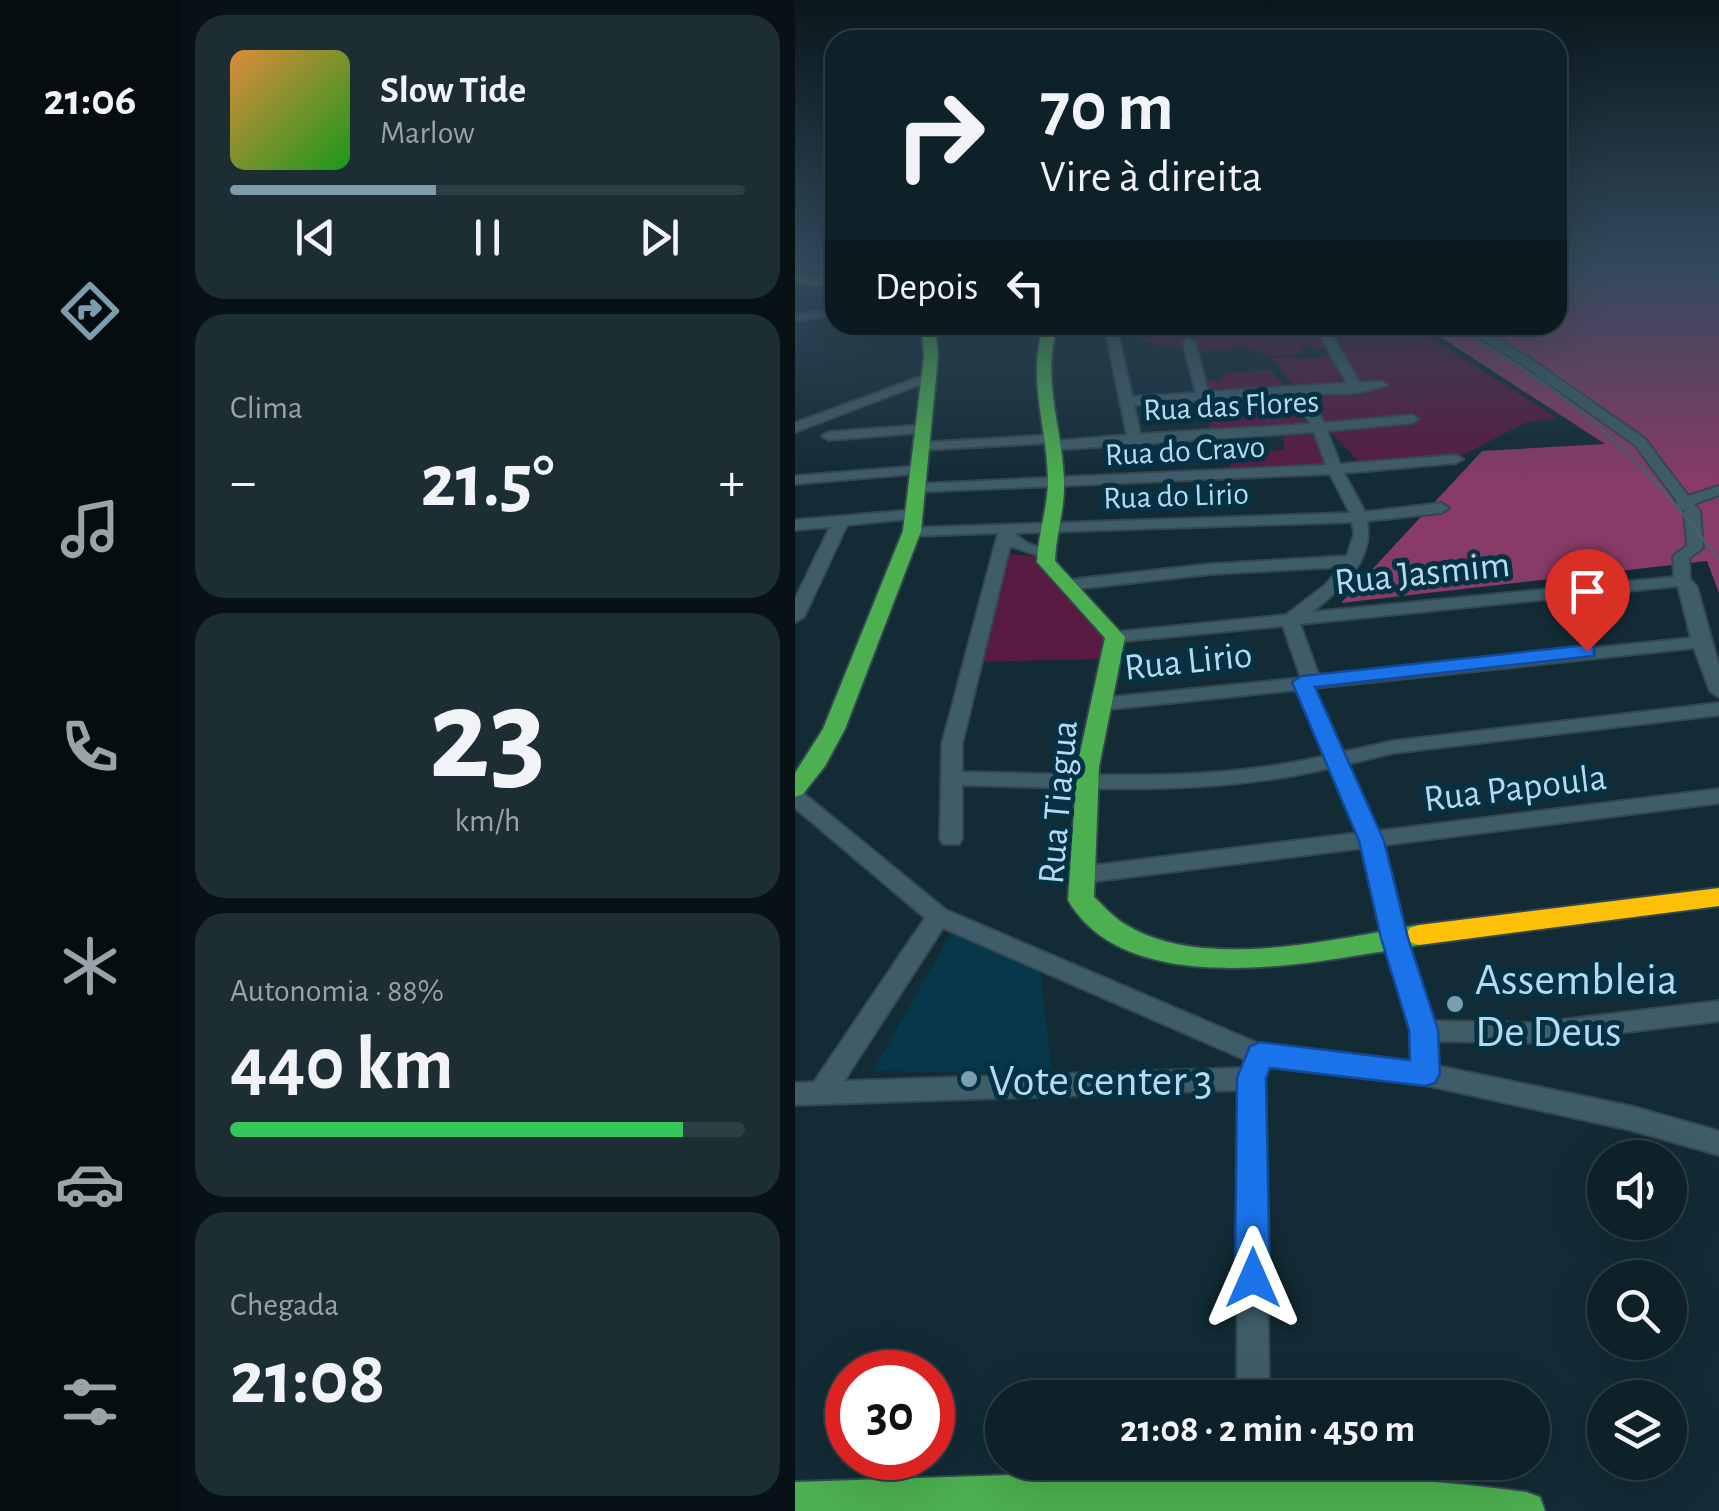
<!DOCTYPE html>
<html lang="pt">
<head>
<meta charset="utf-8">
<style>
  body { margin:0; font-family:"Alegreya Sans",sans-serif; background:#1c2d34; color:#f1f3f6; height:100vh; display:flex; flex-direction:column; font-size:38px; white-space:nowrap }
  * { box-sizing:border-box; margin:0 }
  p { font-size:32px; color:#9ba3a8 }
  .icon { flex:none; width:55px; height:55px; fill:none; stroke:currentColor; stroke-width:2; stroke-linecap:round; stroke-linejoin:round }
  .map { position:relative; flex:1; overflow:hidden }
  .details { display:flex; flex-direction:column; gap:15px; padding:15px; background:#081216; width:615px }
  .details>* { flex:none }
  .top-card { position:absolute; left:30px; top:30px; width:742px; height:305px; border-radius:30px; box-shadow:0 10px 40px #0002,0 0 0 2px #2e3e45; background:#0e2028; color:#f1f3f6; overflow:hidden }
  .controls { position:absolute; left:792px; top:1140px; display:grid; gap:20px }
  .controls a { display:grid; place-items:center; width:100px; height:100px; border-radius:50%; background:#0e2028; box-shadow:0 10px 40px #0002,0 0 0 2px #2e3e45; font-size:50px }
  .speed { position:absolute; left:30px; top:1350px; display:flex; gap:20px; font-size:50px; font-weight:700; text-align:center }
  .speed>* { display:grid; place-content:center; width:130px; height:130px; border-radius:50%; background:#0e2028; box-shadow:0 10px 40px #0002,0 0 0 2px #2e3e45; line-height:1 }
  .speed .limit { border:15px solid #d22; background:#fff; color:#111 }
  .pin { position:absolute; display:grid; place-items:center; width:85px; height:85px; color:#fff; margin:-102px -42px; border-radius:50% 50% 50% 0; rotate:-45deg; box-shadow:0 0 10px #0007 }
  .pin .icon { rotate:45deg }
  .me { position:absolute; width:110px; margin:-55px; rotate:0deg; stroke-linejoin:round; filter:drop-shadow(0 0 8px #0008) }
  .turn { display:flex; align-items:center; gap:35px; height:210px; padding:0 50px; font-size:45px }
  .turn .icon { width:130px; height:130px; stroke-width:2.5 }
  .turn b { display:block; font-size:70px; line-height:85px }
  .then { display:flex; align-items:center; height:95px; padding:0 50px; background:#0003; gap:20px; font-size:38px }
  .big { font-size:75px; font-weight:700; line-height:1.1 }
  .details .tile { flex:1; display:flex; flex-direction:column; justify-content:center; gap:15px; min-width:0; padding:0 35px; border-radius:30px; background:#1c2d34 }
  .details .dial { align-items:center; gap:0 }
  .dial b { font-size:130px; line-height:1 }
  .song { display:flex; align-items:center; gap:30px }
  .cover { width:120px; height:120px; border-radius:15px; background:linear-gradient(135deg,hsl(30 70% 55%),hsl(120 70% 35%)) }
  .played { height:10px; border-radius:5px; background:linear-gradient(90deg,#7d9dad 40%,#2e3e45 40%) }
  .keys { display:flex; justify-content:space-around; direction:ltr }
  .heat { display:flex; justify-content:space-between; align-items:center; font-size:55px; direction:ltr }
  .charge { height:15px; border-radius:8px; background:linear-gradient(90deg,#34c759 88%,#2e3e45 0) }
  .trip { position:absolute; left:190px; top:1380px; width:565px; height:100px; border-radius:50px; background:#0e2028; box-shadow:0 10px 40px #0002,0 0 0 2px #2e3e45; font-weight:700; line-height:100px; text-align:center }
  main { display:flex; flex:1; min-height:0 }
  .dock { display:flex; flex-direction:column; width:180px; justify-content:space-around; align-items:center; background:#060d10; color:#9ba3a8 }
  .dock .icon { width:70px; height:70px }
  .dock .active { color:#7d9dad }
  .dock b { font-size:45px; color:#f1f3f6 }
  .map>svg:first-child { display:block }
  .built { fill:#07374a }
  .green { fill:#591a41 }
  .forest { fill:#873b66 }
  .lines { fill:none; stroke-linecap:round; stroke-linejoin:round }
  .street-casing { stroke:#344750; stroke-width:4 }
  .fast-casing { stroke:#344750; stroke-width:4 }
  .slow-casing { stroke:#344750; stroke-width:4 }
  .street { fill:#3f5d68; fill-rule:evenodd }
  .fast { fill:#4caf50; fill-rule:evenodd }
  .slow { fill:#ffc107; fill-rule:evenodd }
  .tram { stroke:#48616a; stroke-width:2.5 }
  .route { fill:#1a73e8; stroke:#114b97; stroke-width:2.5 }
  .poi-dot { fill:#7d9dad; stroke:#043143; stroke-width:4 }
  .labels { text-anchor:middle; stroke-width:10; stroke-linejoin:round; paint-order:stroke }
  .far-street-label { font-size:32px; fill:#b6daed; stroke:#043143 }
  .street-label { font-size:38px; fill:#b6daed; stroke:#043143 }
  .near-poi-label { font-size:45px; fill:#b6daed; stroke:#043143; text-anchor:start }
</style>
</head>
<body>
<main>
<nav class="dock">
<b>21:06</b>
<svg class="icon active" aria-label="directions" viewBox="0 0 24 24"><path d="M12 3l9 9-9 9-9-9zM9 14v-3h6M13 9l2 2-2 2"/></svg>
<svg class="icon" aria-label="music" viewBox="0 0 24 24"><path d="M9 18V5l10-2v13"/><circle cx="6" cy="18" r="3"/><circle cx="16" cy="16" r="3"/></svg>
<svg class="icon" aria-label="phone" viewBox="0 0 24 24"><path d="M5 4h4l2 5-3 2q2 4 5 5l2-3 5 2v4C11 20 4 13 5 4z"/></svg>
<svg class="icon" aria-label="climate" viewBox="0 0 24 24"><path d="M12 3v18M4 7l16 10M4 17L20 7"/></svg>
<svg class="icon" aria-label="car" viewBox="0 0 24 24"><path d="M5 17H2v-5l4-1 3-4h7l3 4 3 1v5h-3M9 17h6M6 11h13"/><circle cx="7" cy="17" r="2"/><circle cx="17" cy="17" r="2"/></svg>
<svg class="icon" aria-label="filters" viewBox="0 0 24 24"><path d="M4 7h16M4 17h16"/><circle cx="9" cy="7" r="2"/><circle cx="15" cy="17" r="2"/></svg>
</nav>
<section class="details">
<div class="tile">
<div class="song"><i class="cover"></i><div><b>Slow Tide</b><p>Marlow</p></div></div>
<div class="played"></div>
<div class="keys"><svg class="icon" aria-label="previous" viewBox="0 0 24 24"><path d="M18 5L8 12l10 7zM5 5v14"/></svg><svg class="icon" aria-label="pause" viewBox="0 0 24 24"><path d="M8 5v14M16 5v14"/></svg><svg class="icon" aria-label="next" viewBox="0 0 24 24"><path d="M6 5l10 7-10 7zM19 5v14"/></svg></div>
</div>
<div class="tile"><p>Clima</p>
<div class="heat"><a>−</a><b class="big">21.5°</b><a>+</a></div>
</div>
<div class="tile dial"><b>23</b><p>km/h</p></div>
<div class="tile"><p>Autonomia · 88%</p><b class="big">440 km</b><div class="charge"></div></div>
<div class="tile"><p>Chegada</p><b class="big">21:08</b></div>
</section>
<div class="map">
<svg width="924" height="1511" viewBox="0 0 924 1511">
  <rect width="100%" height="100%" fill="#122b35"/>
  <path class="built" d="M157,931L245,970L257,1073L78,1071Z"/>
  <g class="green">
    <path d="M316,325H519L531,350L505,347L507,354L473,356L453,348L404,351L358,344L343,336L318,338Z"/>
    <path d="M531,325H572L597,334L636,338L762,418L730,423L664,457L570,468L520,415L477,358H522L546,348Z"/>
    <path d="M475,370L497,394L535,471L437,470L430,453L490,450L488,433L414,429L416,400L428,399L421,390L407,391L410,379L423,382L430,373Z"/>
    <path d="M215,554L244,557L309,633L308,659L185,662Z"/>
  </g>
  <path class="forest" d="M763,267H924V593L912,561L546,603L687,451L810,444L627,325H762Z"/>
  <g class="lines">
    <defs>
      <g id="street">
        <path d="M908,267L924,271V279Z"/>
        <path d="M40,309V315L0,321V315Z"/>
        <path d="M519,325H531L565,383L587,381L593,385L562,393L512,394L529,423L617,415L624,419L617,423L532,431L545,464L661,455L668,459L661,463L549,473L570,512L646,503L654,508L646,513L572,521C579,562 546,589 517,612L879,577L878,556L892,546L889,511L882,506L881,500L840,445L725,363L665,325H679L733,357L850,439L893,496L924,486V495L899,504L905,511L908,548L894,558L895,579L902,587L924,666V697L915,691L899,648L518,688L548,752L598,741L924,703V715L598,753L553,764L583,831L924,789V803L589,845L612,938L638,1021L740,1023L924,1001V1021L740,1043L641,1041L643,1066L835,1106L924,1131V1155L835,1130L630,1085L474,1067L470,1079L474,1398H442L444,1090L0,1105V1083L19,1082L130,918L0,808V790L7,792L151,910L467,1045L617,1062L615,1030L588,938L568,848L286,883L278,881L275,875L278,869L286,867L563,833L535,768C414,797 290,788 167,785V839L164,844H148L145,839L147,744L203,533L117,536L111,534V528L555,513L535,474L121,492L114,488L121,484L531,465L519,432L257,450L252,449V443L127,450L120,446L122,443L255,435L260,436V441L332,435L312,338L318,334L324,338L337,397L401,393L388,343L394,339L400,343L413,392L552,383ZM499,394L515,424L345,434L339,405ZM557,522L559,534L552,556L416,564L272,580L264,585L272,590L416,574L546,567L530,585L491,615L320,632L311,637L320,642L488,626L506,678L306,698L296,704L306,710L501,690L530,756C410,784 288,774 167,772V744L215,546L251,558L259,553L232,543L219,533ZM883,586L896,638L524,676L505,624ZM148,928L451,1060L447,1068L49,1081Z"/>
        <path d="M128,376L139,379L0,432V423Z"/>
        <path d="M128,425L135,429L133,432L34,440L27,436L34,432Z"/>
        <path d="M124,466L131,470L129,473L0,484V476Z"/>
        <path d="M117,510L122,512V518L52,525L9,617L0,622V599L35,527L0,530V520Z"/>
      </g>
      <g id="fast">
        <path d="M0,275L40,279V287L0,283Z"/>
        <path d="M126,325H140L143,356L126,531L50,729L30,766L8,794L0,797V773L28,729L108,531L129,356Z"/>
        <path d="M249,325H263C245,379 268,427 269,482C270,509 261,534 260,561L330,637L304,767L299,897C308,905 317,916 328,923C406,973 538,939 624,925L633,928L637,935L633,942C612,949 588,951 565,955C481,969 325,991 273,900L282,767L310,638L242,562C243,535 252,510 253,483C253,428 231,379 249,325Z"/>
        <path d="M366,1470C489,1470 609,1476 731,1492L745,1497L750,1511H0V1482Z"/>
      </g>
      <path id="slow" d="M924,888V906L624,945L615,942L611,935L615,928L624,925Z"/>
    </defs>
    <use href="#street" class="street-casing"/>
    <use href="#fast" class="fast-casing"/>
    <use href="#slow" class="slow-casing"/>
    <use href="#street" class="street"/>
    <use href="#fast" class="fast"/>
    <use href="#slow" class="slow"/>
    <path class="tram" d="M655,325C769,386 846,456 924,559"/>
  </g>
  <linearGradient id="sky" x2="0" y2="1"><stop stop-color="#0a181d"/><stop offset="0.56" stop-color="#334a5c"/><stop offset="1" stop-color="#334a5c" stop-opacity="0"/></linearGradient>
  <rect width="924" height="479" fill="url(#sky)"/>
  <path class="route" d="M792,645L799,647V656L520,687L589,841L613,938L643,1030L645,1074L640,1083L630,1086L475,1068L471,1078L475,1278L470,1290L458,1294L445,1290L440,1278L442,1078L455,1046L465,1042L615,1060L614,1030L586,938L564,841L497,682L507,676Z"/>
  <g class="poi-dot">
    <circle cx="660" cy="1004" r="10"/>
    <circle cx="174" cy="1079" r="10"/>
  </g>
  <g class="labels">
    <g class="far-street-label">
      <text transform="translate(436 405) rotate(-3)" y="11">Rua das Flores</text>
      <text transform="translate(390 450) rotate(-3)" y="11">Rua do Cravo</text>
      <text transform="translate(381 495) rotate(-2)" y="11">Rua do Lirio</text>
    </g>
    <g class="street-label">
      <text transform="translate(627 572) rotate(-6)" y="13">Rua Jasmim</text>
      <text transform="translate(393 660) rotate(-6)" y="13">Rua Lirio</text>
      <text transform="translate(720 787) rotate(-7)" y="13">Rua Papoula</text>
      <text transform="translate(262 802) rotate(-85)" y="13">Rua Tiagua</text>
    </g>
    <g class="near-poi-label">
      <text x="680" y="994">Assembleia<tspan x="680" dy="52">De Deus</tspan></text>
      <text x="194" y="1095">Vote center 3</text>
    </g>
  </g>
</svg>
<div class="controls">
<a><svg class="icon" aria-label="sound" viewBox="0 0 24 24"><path d="M4 9h4l5-4v14l-5-4H4zM17 9q2 3 0 6"/></svg></a>
<a><svg class="icon" aria-label="search" viewBox="0 0 24 24"><circle cx="10" cy="10" r="6"/><path d="M15 15l6 6"/></svg></a>
<a><svg class="icon" aria-label="layers" viewBox="0 0 24 24"><path d="M12 4l9 5-9 5-9-5zM3 14l9 5 9-5"/></svg></a>
</div>
<div class="speed"><div class="limit">30</div></div>
<div class="pin" style="left:792px;top:651px;background:#d93025"><svg class="icon" aria-label="arrive" viewBox="0 0 24 24"><path d="M6 21V4h12l-3 4 3 4H6"/></svg></div>
<svg class="me" style="left:458px;top:1278px" viewBox="-20 -20 40 40"><path d="M0-17L14 15 0 8-14 15z" fill="#1a73e8" stroke="#fff" stroke-width="4"/></svg>
<div class="trip">21:08 · 2 min · 450 m</div>
<div class="top-card">
<div class="turn"><svg class="icon" aria-label="right" viewBox="0 0 24 24"><path d="M7 20v-9h11M14 6l5 5-5 5"/></svg><div><b>70 m</b>Vire à direita</div></div>
<div class="then">Depois<svg class="icon" aria-label="left" viewBox="0 0 24 24"><path d="M17 20v-9H6M10 6l-5 5 5 5"/></svg></div>
</div>
</div>
</main>
</body>
</html>
